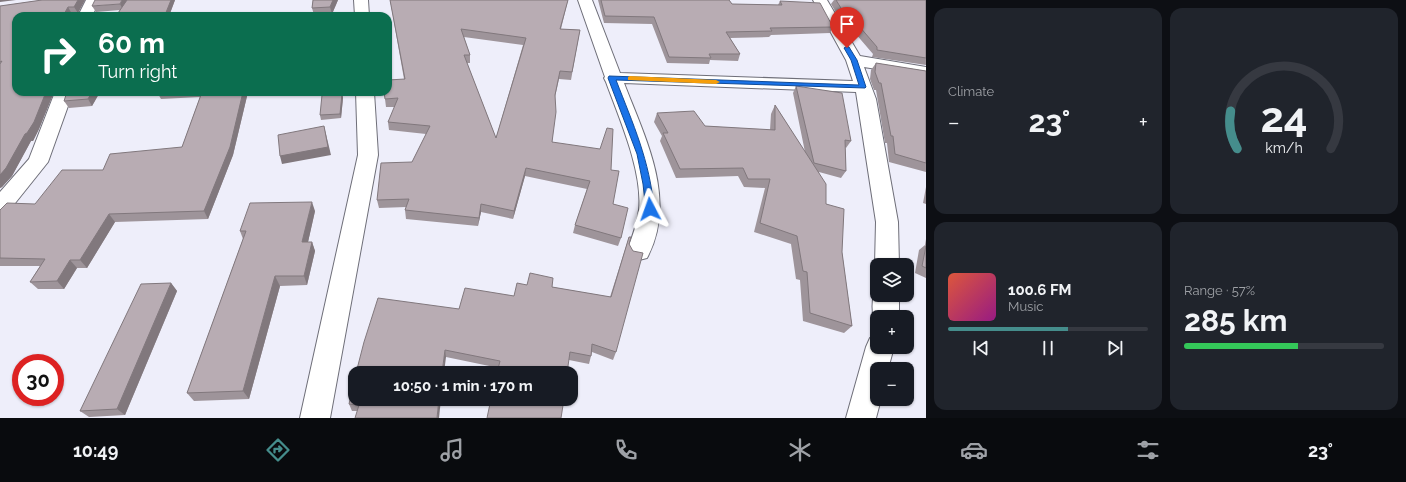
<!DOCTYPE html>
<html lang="en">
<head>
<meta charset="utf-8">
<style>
  body { margin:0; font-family:Raleway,sans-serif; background:#20242c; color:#f1f3f6; height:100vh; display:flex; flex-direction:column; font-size:15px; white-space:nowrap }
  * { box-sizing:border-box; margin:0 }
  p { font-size:13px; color:#9ea1a6 }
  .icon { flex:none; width:22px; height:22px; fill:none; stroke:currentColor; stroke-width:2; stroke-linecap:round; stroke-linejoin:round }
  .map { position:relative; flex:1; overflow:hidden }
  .details { display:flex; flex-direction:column; gap:8px; padding:8px; background:#0d0f14; width:480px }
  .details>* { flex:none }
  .top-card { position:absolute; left:12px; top:12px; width:380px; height:84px; border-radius:12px; box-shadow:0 1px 3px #0004; background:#0b6e4f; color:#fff; overflow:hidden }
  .buttons { position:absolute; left:870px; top:258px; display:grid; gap:8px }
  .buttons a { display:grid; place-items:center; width:44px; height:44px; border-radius:8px; background:#171b24; box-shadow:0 1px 3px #0004; font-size:20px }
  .speed { position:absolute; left:12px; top:354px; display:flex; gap:8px; font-size:20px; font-weight:700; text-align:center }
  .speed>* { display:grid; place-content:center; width:52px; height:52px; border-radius:50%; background:#171b24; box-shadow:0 1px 3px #0004; line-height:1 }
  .speed .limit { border:6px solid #d22; background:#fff; color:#111 }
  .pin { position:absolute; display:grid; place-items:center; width:34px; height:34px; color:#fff; margin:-41px -17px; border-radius:50% 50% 50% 0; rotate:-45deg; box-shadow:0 0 4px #0007 }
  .pin .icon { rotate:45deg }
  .me { position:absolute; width:44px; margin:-22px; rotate:356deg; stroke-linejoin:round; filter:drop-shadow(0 0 3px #0008) }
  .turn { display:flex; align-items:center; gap:14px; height:84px; padding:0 20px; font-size:18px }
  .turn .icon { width:52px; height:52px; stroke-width:2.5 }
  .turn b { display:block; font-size:28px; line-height:34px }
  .big { font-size:30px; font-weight:700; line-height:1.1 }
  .details .card { flex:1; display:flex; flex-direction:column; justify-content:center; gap:6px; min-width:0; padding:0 14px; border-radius:12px; background:#20242c }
  .details .dial { align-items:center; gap:0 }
  .dial svg { height:104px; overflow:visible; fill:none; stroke:#363941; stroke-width:7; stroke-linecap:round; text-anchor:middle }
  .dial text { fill:#f1f3f6; stroke:none }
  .song { display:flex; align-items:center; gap:12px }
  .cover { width:48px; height:48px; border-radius:6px; background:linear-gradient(135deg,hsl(10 70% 55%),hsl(310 70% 35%)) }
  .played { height:4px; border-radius:2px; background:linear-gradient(90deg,#458d8c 60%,#363941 60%) }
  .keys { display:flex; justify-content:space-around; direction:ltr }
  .heat { display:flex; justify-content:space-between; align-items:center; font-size:22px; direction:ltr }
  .charge { height:6px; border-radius:3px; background:linear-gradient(90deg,#34c759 57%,#363941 0) }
  .details .tiles { flex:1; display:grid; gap:8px; grid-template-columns:repeat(2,1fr) }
  .trip { position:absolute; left:348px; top:366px; width:230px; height:40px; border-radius:12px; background:#171b24; box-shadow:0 1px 3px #0004; font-weight:700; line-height:40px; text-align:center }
  .dock { display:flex; height:64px; justify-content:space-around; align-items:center; background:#090b0e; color:#9ea1a6 }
  .dock .icon { width:28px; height:28px }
  .dock .selected { color:#458d8c }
  .dock b { font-size:18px; color:#f1f3f6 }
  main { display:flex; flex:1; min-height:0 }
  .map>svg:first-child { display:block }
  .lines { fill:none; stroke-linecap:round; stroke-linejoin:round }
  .street-casing { stroke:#6e6e78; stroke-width:2 }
  .street { fill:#fff; fill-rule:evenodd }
  .wall { fill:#9e949a; fill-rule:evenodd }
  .shaded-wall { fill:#81787d }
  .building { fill:#b8acb3; stroke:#81787d; fill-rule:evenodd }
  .route { fill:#1a73e8; stroke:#114b97 }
  .slow { fill:#f59e0b }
</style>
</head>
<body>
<main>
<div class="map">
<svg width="926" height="418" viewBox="0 0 926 418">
  <rect width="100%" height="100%" fill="#eeeefa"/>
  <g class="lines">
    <defs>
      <g id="street">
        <path d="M86,0H100L92,16H78Z"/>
        <path d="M354,0H368L369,16H355Z"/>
        <path d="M578,0H592L620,73L853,81L846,60L813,0H827L860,56L926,67V77L864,67L876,99L898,222L899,265H877V269L875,265L876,222L856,92L624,83C645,138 678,200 647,258L639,260L631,258L627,251C632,238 637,224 639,210C643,171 619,118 606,82L604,78L605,77Z"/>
        <path d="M55,92H73L48,162L8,212L0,214V192L29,159Z"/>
        <path d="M356,92H374L378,155L330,418H300L358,155Z"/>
        <path d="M877,287V295H899V317H877V325C871,314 871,299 877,287Z"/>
        <path d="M877,336V347H894L888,369H877V399H881L876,418H846L866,347L870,338Z"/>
      </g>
    </defs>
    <use href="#street" class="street-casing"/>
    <use href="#street" class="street"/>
  </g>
  <g class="wall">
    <path d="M42,0H85L78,13L72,14L16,92H54L39,129L33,141H31L12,176L2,187L0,188V6Z"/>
    <path d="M175,0L169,16H116L120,10L96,12L92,6Z"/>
    <path d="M313,0H338L332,14L314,15L312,8Z"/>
    <path d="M390,0H568L561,29L580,30L571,80L559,79L555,97L552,142L611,170L613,204L621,238L618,246L573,233L575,225L587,189L525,176L513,219L481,212L478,226L406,219L405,210L406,207L379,208L377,200L412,162L426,134L389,130L388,122L395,107H386L385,99L404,79ZM464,37L523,45L496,138L467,63H470V55Z"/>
    <path d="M598,0H729L732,4L778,5L780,1L833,27L830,33L771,35L769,37L730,38L740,54L738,61L710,60L709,64L667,63L652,24L604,23Z"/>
    <path d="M834,0H926V65L872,57L873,54L855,33H848L831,4Z"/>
    <path d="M876,63L926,71V172L889,162L887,143H885L876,90H874L870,79L871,70Z"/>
    <path d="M796,86L851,141L846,148L845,147L846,171L841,178L819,172L826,204L842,252L852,326L844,333L803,321L800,280L796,279L791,244L754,232L765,188L744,187L738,176L676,178L660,141L662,136L654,122L657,113L705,126L770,130L771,114L775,105L805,152L793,93Z"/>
    <path d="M100,92L92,106L69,108L64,101Z"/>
    <path d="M157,92H248L233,155L208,219L115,222L87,268H77L64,289H38L30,282L40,266H0V210L35,204L103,170L182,147L200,97L161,99Z"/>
    <path d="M315,92H326L315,93Z"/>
    <path d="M342,94L343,98L341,118L321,120L320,115Z"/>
    <path d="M926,187V204L923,203Z"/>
    <path d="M315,211L308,242H312L315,251L307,285L280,286L249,399L194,401L187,393L243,239L240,231Z"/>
    <path d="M629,237L616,352L613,360L592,352L589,364L569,360L499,368L446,357L356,373L459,309L514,296L527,285L552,287L610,297Z"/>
    <path d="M926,239V278L915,273L919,250L925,245Z"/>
    <path d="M171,283L177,291L125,415L89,417L80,411Z"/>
    <path d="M441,399L357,411H352L349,404Z"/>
  </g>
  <g class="shaded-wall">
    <path d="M0,0H16L0,2Z"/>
    <path d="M78,0H85L78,13L74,7Z"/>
    <path d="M122,0H129L123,10L120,4Z"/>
    <path d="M171,0H175L169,16H165V15Z"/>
    <path d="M333,0H338L332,14L330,7Z"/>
    <path d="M68,7L72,14L71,16H63Z"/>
    <path d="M46,92H54L39,129L33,141H31L12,176L2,187L0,188V175Z"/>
    <path d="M92,92H100L92,106L88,99Z"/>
    <path d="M243,92H248L233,155L208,219L204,211Z"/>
    <path d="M342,94L343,98L341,118L340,114Z"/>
    <path d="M324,126L331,155L282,164L280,156Z"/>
    <path d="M526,168L525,176L513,219L514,211Z"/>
    <path d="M312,202L315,211L306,251L302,242Z"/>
    <path d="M481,204V212L478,226L479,218Z"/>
    <path d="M109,214L115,222L87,268L80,260Z"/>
    <path d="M312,242L315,251L307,285L304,276Z"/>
    <path d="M70,260L77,268L64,289L57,281Z"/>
    <path d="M275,276L280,286L249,399L243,391Z"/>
    <path d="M171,283L177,291L125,415L117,409Z"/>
    <path d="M445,350L446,357L444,373H442Z"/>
    <path d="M439,399H441L439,418H437Z"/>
  </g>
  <g class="building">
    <path d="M42,0H78L74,7H68L63,16H16V92H46L34,122L27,133L25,134L6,168L0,175V64L2,61L0,62V6Z"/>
    <path d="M95,0H122L120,4L92,6Z"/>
    <path d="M127,0H171L165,15L154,16H116Z"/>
    <path d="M313,0H333L330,7L312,8Z"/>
    <path d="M390,0H568L560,29L580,30L572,72L560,71L555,95L556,112L552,142L600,149L607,128L613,129L611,170L619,171L613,204L628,208L621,238L575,225L590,181L526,168L514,211L481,204L479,218L405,210L409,199L377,200L381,163L412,162L430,126L388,122L398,98L385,99L384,92H388V80L405,79ZM461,29L526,38L496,138L464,55H470Z"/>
    <path d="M601,0H729L732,4L782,5L780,1L820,3L833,27L770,28L772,31L726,32L740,54H709L711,58L669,57L654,17L605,16Z"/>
    <path d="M836,0H926V58L877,50V47L859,26H852Z"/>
    <path d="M876,63L926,71V163L895,154L893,136H891L881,83H879L875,72Z"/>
    <path d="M796,86L842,93L851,141L845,140L846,171L814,163Z"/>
    <path d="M67,92H92L88,99L64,101Z"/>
    <path d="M202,92H243L230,147L204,211L109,214L80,260H70L57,281L30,282L45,259L0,258V210L7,203L35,204L62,170H103L110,154L182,147Z"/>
    <path d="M342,94L340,114L320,115L322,95Z"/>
    <path d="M775,105L826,184V204L844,209L842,252L852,326L810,313L807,272L803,271L797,236L760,223L770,179H748L743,168L680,169L663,133H668L657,113L694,111L705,126L775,130Z"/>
    <path d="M324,126L328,147L280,156L278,135Z"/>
    <path d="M312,202L302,242H312L304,276H275L243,391L187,393L246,231H240L250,203Z"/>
    <path d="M629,237H631L629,244L633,251L643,253L616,352L592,344L591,356L570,352L567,373H497L500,361L445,350L442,373H356L364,342L378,298L459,309L465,288L514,296L517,283L527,285L530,273L553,278L552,287L611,297Z"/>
    <path d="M926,246V268L922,266Z"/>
    <path d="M171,283L117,409L80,411L141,284Z"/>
    <path d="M355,379V399H439L437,418H355L359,405L349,404Z"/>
    <path d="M491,399H564L561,418H487Z"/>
  </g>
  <path class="route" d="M847,46L849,47L857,60L866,87L865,88L616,80C633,124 650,161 654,209L653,211H646L643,184L637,154L608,78L609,76L859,85L851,60L844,48Z"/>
  <path class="slow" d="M630,76L716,80L720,82L716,84L628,80V77Z"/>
</svg>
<div class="buttons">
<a><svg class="icon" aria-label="layers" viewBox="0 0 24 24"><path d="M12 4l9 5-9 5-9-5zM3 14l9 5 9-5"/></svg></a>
<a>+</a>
<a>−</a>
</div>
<div class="speed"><div class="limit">30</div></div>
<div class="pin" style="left:847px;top:48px;background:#d93025"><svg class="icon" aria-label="arrive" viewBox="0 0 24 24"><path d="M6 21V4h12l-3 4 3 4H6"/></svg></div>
<svg class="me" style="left:650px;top:209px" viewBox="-20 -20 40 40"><path d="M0-17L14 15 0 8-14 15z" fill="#1a73e8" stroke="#fff" stroke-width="4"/></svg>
<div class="trip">10:50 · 1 min · 170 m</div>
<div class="top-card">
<div class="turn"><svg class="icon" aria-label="right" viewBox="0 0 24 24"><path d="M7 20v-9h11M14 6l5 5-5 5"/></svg><div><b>60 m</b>Turn right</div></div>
</div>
</div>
<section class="details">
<div class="tiles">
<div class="card"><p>Climate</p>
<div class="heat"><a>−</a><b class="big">23°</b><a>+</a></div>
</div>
<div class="card dial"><svg viewBox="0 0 100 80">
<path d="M14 69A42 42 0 1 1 86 69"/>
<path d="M14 69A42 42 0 0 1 9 40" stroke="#458d8c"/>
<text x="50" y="56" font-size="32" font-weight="700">24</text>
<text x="50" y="72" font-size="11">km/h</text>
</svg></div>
<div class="card">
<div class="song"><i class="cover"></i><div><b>100.6 FM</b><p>Music</p></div></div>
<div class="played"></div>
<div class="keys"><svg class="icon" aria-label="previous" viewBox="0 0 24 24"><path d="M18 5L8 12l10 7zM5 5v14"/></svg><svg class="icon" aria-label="pause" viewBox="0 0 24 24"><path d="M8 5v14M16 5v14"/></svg><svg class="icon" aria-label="next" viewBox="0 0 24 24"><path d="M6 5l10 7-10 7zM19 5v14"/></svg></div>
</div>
<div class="card"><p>Range · 57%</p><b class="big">285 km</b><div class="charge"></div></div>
</div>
</section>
</main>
<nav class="dock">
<b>10:49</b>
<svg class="icon selected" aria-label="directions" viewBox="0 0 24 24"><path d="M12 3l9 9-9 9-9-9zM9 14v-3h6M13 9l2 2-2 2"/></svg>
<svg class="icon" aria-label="music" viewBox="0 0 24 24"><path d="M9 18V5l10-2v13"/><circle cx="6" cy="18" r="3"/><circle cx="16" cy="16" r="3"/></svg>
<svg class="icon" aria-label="phone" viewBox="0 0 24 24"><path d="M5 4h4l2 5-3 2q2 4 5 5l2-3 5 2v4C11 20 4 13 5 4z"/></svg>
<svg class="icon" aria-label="climate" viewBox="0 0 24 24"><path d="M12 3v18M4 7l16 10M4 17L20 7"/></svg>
<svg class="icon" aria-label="car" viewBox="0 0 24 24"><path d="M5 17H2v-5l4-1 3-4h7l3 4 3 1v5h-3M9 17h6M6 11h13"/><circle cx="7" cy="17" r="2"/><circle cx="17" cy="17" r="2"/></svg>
<svg class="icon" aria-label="filters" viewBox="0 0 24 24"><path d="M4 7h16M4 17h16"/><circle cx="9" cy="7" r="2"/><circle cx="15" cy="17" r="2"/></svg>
<b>23°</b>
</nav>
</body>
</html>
